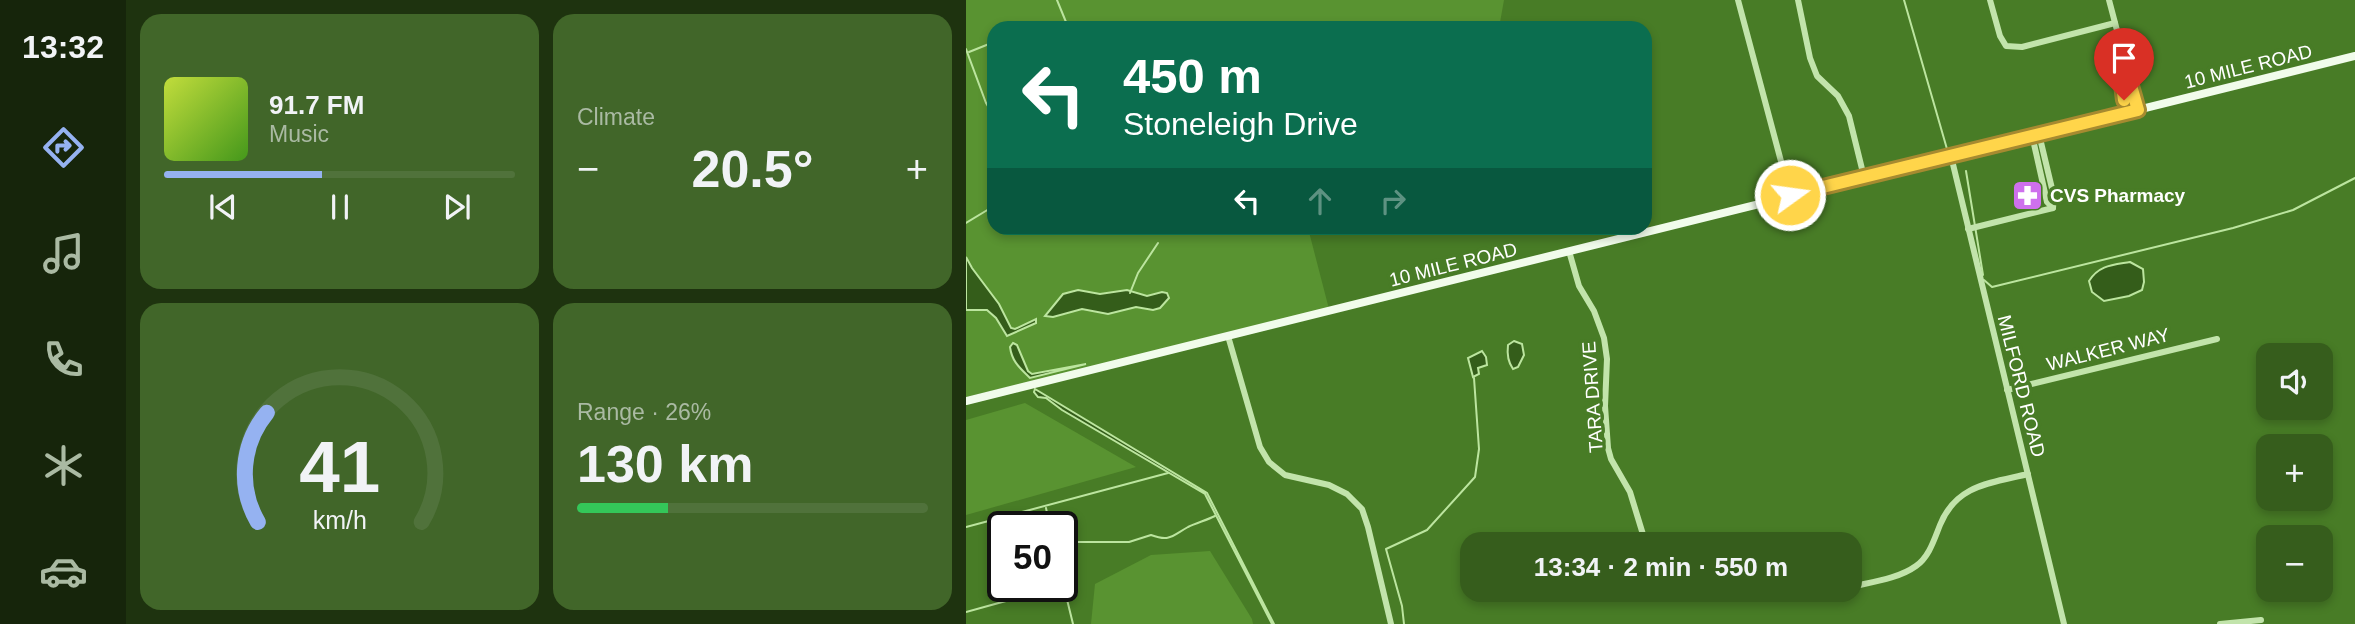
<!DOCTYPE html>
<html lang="en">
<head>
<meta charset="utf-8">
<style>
  body { margin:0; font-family:Arial,sans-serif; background:#416629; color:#f1f3f6; height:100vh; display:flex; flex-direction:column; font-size:26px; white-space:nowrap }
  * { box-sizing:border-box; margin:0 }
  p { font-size:23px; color:#aabaa3 }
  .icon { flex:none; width:38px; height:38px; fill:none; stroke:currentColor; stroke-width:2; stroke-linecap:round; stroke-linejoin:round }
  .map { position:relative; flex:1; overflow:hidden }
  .sheet { display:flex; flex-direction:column; gap:14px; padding:14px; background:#1e330f; width:840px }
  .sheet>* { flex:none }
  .guide { position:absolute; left:21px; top:21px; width:665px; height:214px; border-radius:21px; box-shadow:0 4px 10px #0003; background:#0b6e4f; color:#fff; overflow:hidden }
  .tools { position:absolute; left:1290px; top:343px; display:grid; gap:14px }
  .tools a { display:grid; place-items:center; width:77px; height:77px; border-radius:14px; background:#365d1c; box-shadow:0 4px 10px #0003; font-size:35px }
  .speed { position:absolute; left:21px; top:511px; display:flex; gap:14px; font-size:35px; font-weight:700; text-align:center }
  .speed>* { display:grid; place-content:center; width:91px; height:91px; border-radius:50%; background:#365d1c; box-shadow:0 4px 10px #0003; line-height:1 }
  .speed .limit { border:4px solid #111; border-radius:10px; background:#fff; color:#111 }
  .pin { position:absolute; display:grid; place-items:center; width:60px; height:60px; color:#fff; margin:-72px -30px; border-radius:50% 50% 50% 0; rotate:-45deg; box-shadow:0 0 7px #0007 }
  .pin .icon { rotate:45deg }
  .me { position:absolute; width:77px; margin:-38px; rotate:76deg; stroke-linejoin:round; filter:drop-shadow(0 0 5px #0008) }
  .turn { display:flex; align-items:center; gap:24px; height:147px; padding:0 21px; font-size:32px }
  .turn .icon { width:91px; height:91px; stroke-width:2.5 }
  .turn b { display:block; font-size:49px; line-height:60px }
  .lanes { display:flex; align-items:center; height:66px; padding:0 21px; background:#0003; justify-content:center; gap:35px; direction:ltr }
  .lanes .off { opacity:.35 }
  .big { font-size:52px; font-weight:600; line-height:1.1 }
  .sheet .widget { flex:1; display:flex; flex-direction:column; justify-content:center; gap:10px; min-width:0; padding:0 24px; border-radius:21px; background:#416629 }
  .sheet .dial { align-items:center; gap:0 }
  .dial svg { height:182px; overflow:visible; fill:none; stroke:#50723b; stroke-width:7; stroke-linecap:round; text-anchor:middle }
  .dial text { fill:#f1f3f6; stroke:none }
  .song { display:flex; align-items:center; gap:21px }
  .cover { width:84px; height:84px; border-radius:10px; background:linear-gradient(135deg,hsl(70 70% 55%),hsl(100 70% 35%)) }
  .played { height:7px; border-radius:4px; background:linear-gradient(90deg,#95b2f1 45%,#50723b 45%) }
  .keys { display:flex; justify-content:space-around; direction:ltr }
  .heat { display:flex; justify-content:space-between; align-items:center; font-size:38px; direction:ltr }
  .charge { height:10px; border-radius:5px; background:linear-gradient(90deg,#34c759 26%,#50723b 0) }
  .sheet .tiles { flex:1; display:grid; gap:14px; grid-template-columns:repeat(2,1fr) }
  .trip { position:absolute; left:494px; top:532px; width:402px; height:70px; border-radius:21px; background:#365d1c; box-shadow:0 4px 10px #0003; font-weight:600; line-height:70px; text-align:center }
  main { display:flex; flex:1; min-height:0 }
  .dock { display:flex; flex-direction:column; width:126px; justify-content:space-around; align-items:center; background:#16250b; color:#aabaa3 }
  .dock .icon { width:49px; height:49px }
  .dock .selected { color:#95b2f1 }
  .dock b { font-size:32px; color:#f1f3f6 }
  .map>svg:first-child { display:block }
  .green { fill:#599331 }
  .water { fill:#345d1a; stroke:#bce59f; stroke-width:2 }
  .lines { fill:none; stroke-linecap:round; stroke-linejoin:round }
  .stream { stroke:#bce59f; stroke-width:2 }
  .minor { stroke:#c2e4ab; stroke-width:6 }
  .major { stroke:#f1fceb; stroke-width:8 }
  .route-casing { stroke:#a68a30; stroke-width:18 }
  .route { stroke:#ffd54a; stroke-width:12 }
  .labels { text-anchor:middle; stroke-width:7; stroke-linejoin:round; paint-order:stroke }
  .street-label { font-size:19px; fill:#fff; stroke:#487c26 }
  .poi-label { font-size:19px; font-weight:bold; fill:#fff; stroke:#487c26; text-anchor:start }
</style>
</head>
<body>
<main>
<nav class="dock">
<b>13:32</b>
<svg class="icon selected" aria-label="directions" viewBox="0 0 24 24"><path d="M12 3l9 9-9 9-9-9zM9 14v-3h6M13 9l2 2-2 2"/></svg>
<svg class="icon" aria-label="music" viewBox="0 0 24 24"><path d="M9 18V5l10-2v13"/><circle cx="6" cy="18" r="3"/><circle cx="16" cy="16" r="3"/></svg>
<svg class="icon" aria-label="phone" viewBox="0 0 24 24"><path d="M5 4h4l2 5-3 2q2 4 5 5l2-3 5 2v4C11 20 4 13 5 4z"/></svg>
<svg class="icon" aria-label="climate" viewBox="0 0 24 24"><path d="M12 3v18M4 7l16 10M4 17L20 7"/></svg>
<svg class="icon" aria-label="car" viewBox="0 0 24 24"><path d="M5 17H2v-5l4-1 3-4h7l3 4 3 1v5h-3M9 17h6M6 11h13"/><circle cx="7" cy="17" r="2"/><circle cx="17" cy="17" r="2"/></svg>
</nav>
<section class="sheet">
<div class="tiles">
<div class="widget">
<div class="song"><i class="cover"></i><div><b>91.7 FM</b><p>Music</p></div></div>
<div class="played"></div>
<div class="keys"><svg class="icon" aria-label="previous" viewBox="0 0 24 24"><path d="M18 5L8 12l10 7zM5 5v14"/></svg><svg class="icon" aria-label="pause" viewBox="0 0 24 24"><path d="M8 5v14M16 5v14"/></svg><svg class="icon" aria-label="next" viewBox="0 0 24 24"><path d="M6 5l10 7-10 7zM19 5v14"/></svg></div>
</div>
<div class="widget"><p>Climate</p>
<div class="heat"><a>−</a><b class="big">20.5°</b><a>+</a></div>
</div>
<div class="widget dial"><svg viewBox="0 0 100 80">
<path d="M14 69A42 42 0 1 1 86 69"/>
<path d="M14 69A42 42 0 0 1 18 21" stroke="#95b2f1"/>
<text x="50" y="56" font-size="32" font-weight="700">41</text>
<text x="50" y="72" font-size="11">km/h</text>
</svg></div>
<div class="widget"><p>Range · 26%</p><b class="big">130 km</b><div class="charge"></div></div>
</div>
</section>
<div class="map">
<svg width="1389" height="624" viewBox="0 0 1389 624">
  <rect width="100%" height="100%" fill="#487c26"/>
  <g class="green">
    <path d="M0,0H538L533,28H28V228H342L363,309L0,397Z"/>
    <path d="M59,403L170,467L0,515V420Z"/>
    <path d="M244,551L286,619L287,624H125L129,584L185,555Z"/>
  </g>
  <g class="water">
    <path d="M0,257L6,268L33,304L45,328L49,329L70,319V323L41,336L30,318L21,310H0Z"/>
    <path d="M1164,262L1177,269L1178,282L1176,290L1163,296L1138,301L1126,292L1123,281C1133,265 1147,265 1164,262Z"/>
    <path d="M112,290L134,294L161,290L181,296L196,292L201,293L203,298L194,308L187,310L170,307L142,314L116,309L87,317L79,316L97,294Z"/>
    <path d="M548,341L556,344L558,355L552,367L547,369C542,362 541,353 542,345Z"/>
    <path d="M47,343L51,345L62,371L66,374L120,364L64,378C54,368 46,362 44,347Z"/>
    <path d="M516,351L520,357L521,365L512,368L513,374L507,377L502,358Z"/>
    <path d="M69,389L241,493L308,624H306L239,494L96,410L80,398L72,397L68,392Z"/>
  </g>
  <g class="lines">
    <g class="stream">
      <path d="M91,0L100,22"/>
      <path d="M938,0L981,149"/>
      <path d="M0,49L20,103L28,116"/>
      <path d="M3,52L28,42"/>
      <path d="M1000,171L1017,275"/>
      <path d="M0,223L28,206"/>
      <path d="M1018,280L1026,287L1267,228L1327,210L1389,178"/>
      <path d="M164,293L172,273L192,243"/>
      <path d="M80,508L84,527"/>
      <path d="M0,527L202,473"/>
      <path d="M96,542H163L185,535C204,542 206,536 222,527C230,523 241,520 249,516"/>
      <path d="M96,579L107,624"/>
      <path d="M0,612L94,586"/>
      <path d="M438,624L436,606L420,549L461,530L509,477L513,449L508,378"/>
    </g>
    <g class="minor">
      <path d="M772,0L824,195"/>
      <path d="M832,0L844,58L851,76L872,96L883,116L898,177"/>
      <path d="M1024,0L1034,36L1040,46L1056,47L1149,23"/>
      <path d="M1143,0L1172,110"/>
      <path d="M1159,67L1156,84L1160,113"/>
      <path d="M1066,135L1081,202L1087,208L1088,197L1073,134"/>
      <path d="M985,156L1098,624"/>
      <path d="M1002,229L1087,208"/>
      <path d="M603,251L613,286L628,311L638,338L641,359L639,406L642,448L645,459L664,492L679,541"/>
      <path d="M262,336L294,447L303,462L319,475L363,485L381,494L396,509L402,527L425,624"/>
      <path d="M1041,390L1251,339"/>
      <path d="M884,587C905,582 932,579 950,566C963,557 968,540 974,525C990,485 1024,483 1062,474"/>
      <path d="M834,594L845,596L872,590"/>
      <path d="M1254,624L1295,620"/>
    </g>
    <path class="major" d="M0,401L1389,56"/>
  </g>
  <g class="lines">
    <defs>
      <path id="route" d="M824,195L1172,110L1159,65L1156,85L1158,100"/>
    </defs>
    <use href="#route" class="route-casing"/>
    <use href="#route" class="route"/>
  </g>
  <defs>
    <symbol id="pharmacy-square" viewBox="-11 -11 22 22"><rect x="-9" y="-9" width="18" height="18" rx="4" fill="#ce70ed" stroke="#487c26"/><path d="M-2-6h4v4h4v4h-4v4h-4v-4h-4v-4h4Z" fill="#fff"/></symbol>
  </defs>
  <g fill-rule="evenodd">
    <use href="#pharmacy-square" x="1044" y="178" width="35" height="35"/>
  </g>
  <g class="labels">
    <g class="street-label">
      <text transform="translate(1282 66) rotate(-14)" y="7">10 MILE ROAD</text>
      <text transform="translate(487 264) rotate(-14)" y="7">10 MILE ROAD</text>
      <text transform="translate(1142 349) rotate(-14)" y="7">WALKER WAY</text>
      <text transform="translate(1056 386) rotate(76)" y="7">MILFORD ROAD</text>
      <text transform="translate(626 397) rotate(-94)" y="7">TARA DRIVE</text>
    </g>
    <g class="poi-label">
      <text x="1084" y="202">CVS Pharmacy</text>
    </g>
  </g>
</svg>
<div class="tools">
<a><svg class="icon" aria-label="sound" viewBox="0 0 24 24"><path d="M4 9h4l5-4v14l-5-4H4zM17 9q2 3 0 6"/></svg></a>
<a>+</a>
<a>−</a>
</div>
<div class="speed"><div class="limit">50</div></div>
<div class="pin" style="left:1158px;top:100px;background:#d93025"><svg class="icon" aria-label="arrive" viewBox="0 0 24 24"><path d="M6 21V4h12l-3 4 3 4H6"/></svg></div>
<svg class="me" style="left:824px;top:195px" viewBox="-20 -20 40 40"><circle r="17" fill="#ffd54a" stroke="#fff" stroke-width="3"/><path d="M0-11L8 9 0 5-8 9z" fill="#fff"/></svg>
<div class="trip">13:34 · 2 min · 550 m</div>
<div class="guide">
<div class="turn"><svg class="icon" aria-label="left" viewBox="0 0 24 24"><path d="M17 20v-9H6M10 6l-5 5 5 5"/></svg><div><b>450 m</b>Stoneleigh Drive</div></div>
<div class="lanes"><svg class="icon" aria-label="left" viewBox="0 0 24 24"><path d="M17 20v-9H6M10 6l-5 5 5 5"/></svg><svg class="icon off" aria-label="ahead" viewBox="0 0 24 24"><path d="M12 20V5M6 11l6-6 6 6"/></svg><svg class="icon off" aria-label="right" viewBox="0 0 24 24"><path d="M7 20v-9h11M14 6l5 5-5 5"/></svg></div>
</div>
</div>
</main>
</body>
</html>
